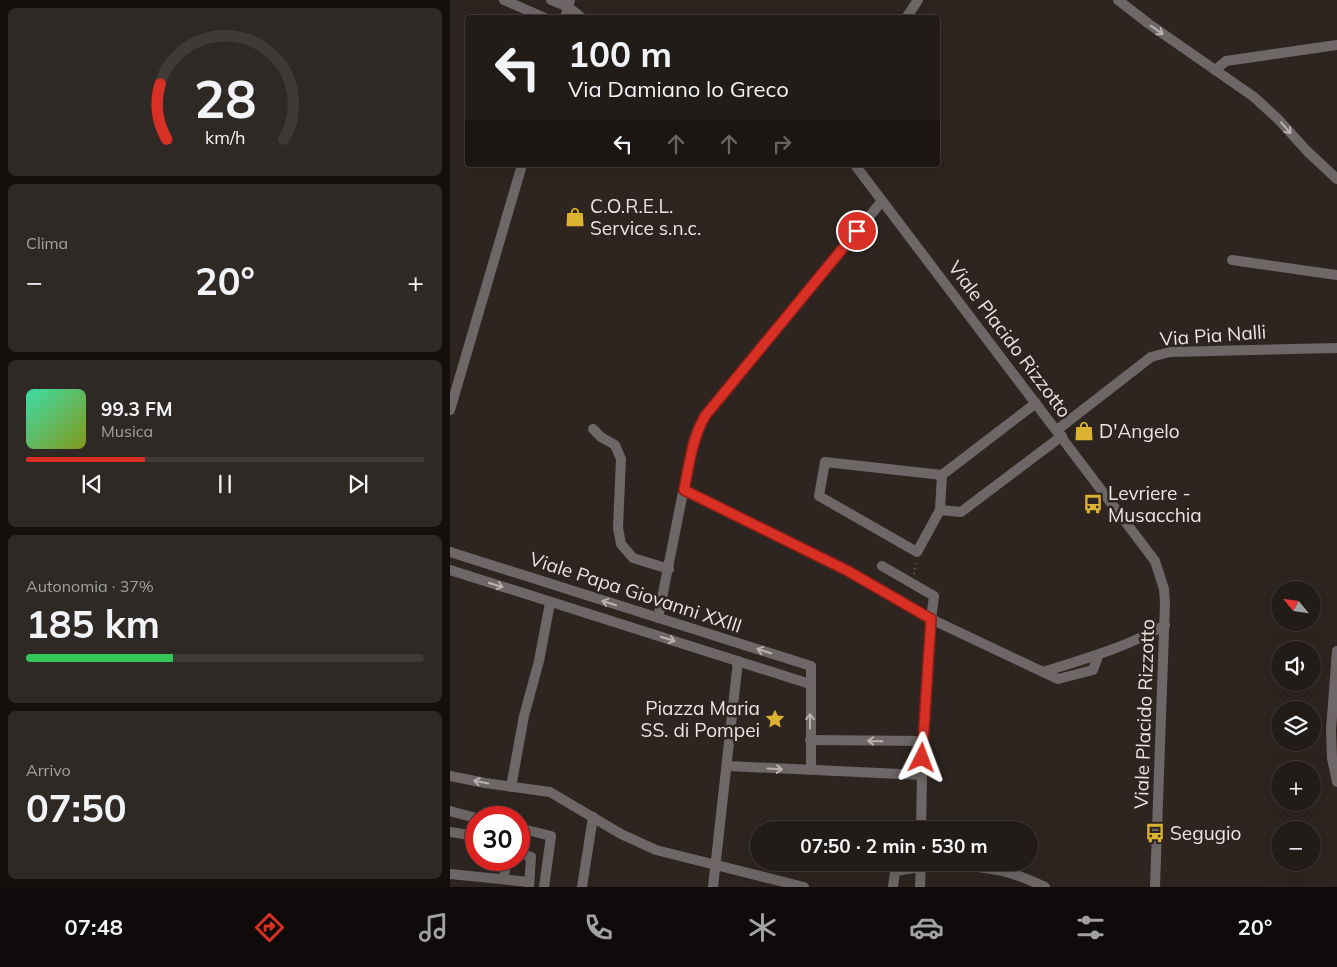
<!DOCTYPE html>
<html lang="it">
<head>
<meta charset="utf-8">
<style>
  body { margin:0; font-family:Mulish,sans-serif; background:#2e2925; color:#f1f3f6; height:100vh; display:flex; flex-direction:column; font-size:19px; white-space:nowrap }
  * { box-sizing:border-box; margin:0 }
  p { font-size:16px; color:#a2a1a2 }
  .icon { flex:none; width:28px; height:28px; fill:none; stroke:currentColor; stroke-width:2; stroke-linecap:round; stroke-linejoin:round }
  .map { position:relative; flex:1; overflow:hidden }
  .sheet { display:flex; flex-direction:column; gap:8px; padding:8px; background:#130f0d; width:450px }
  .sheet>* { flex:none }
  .guide { position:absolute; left:15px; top:15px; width:475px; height:152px; border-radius:5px; box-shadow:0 5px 20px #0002,0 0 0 1px #3f3a37; background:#221c18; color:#f1f3f6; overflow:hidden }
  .needle { width:32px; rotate:299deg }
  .controls { position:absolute; left:821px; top:581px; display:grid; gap:10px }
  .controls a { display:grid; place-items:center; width:50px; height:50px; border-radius:50%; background:#221c18; box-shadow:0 5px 20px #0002,0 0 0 1px #3f3a37; font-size:25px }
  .speed { position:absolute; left:15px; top:806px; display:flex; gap:10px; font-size:25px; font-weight:700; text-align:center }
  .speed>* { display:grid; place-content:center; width:65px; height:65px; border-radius:50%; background:#221c18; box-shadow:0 5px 20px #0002,0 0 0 1px #3f3a37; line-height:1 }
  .speed .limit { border:8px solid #d22; background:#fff; color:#111 }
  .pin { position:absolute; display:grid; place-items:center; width:42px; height:42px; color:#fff; margin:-21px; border:2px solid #fff; border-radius:50%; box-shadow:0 1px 5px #0007 }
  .me { position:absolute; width:55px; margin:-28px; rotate:3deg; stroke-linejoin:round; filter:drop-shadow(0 0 4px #0008) }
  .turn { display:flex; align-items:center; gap:18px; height:105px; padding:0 20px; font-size:22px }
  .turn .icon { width:65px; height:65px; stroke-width:2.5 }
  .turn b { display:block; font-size:35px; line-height:42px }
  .lanes { display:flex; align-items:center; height:48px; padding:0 20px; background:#0003; justify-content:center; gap:25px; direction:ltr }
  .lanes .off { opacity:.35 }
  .big { font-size:38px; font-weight:700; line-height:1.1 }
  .sheet .widget { flex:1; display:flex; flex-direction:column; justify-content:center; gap:8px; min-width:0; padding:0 18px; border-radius:8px; background:#2e2925 }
  .sheet .dial { align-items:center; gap:0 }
  .dial svg { height:130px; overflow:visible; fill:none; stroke:#3f3a37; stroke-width:7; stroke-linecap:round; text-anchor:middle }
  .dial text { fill:#f1f3f6; stroke:none }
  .song { display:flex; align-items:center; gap:15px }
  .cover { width:60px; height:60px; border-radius:8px; background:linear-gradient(135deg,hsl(160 70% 55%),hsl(70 70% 35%)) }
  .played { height:5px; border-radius:2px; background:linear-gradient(90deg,#d93025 30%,#3f3a37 30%) }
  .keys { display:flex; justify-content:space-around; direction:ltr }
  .heat { display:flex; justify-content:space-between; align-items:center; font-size:28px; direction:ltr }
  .charge { height:8px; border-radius:4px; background:linear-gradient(90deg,#34c759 37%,#3f3a37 0) }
  .trip { position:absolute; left:300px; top:821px; width:288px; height:50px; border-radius:25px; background:#221c18; box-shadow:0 5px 20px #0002,0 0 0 1px #3f3a37; font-weight:700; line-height:50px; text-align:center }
  .tab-bar { display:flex; height:80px; justify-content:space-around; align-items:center; background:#0e0b0a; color:#a2a1a2 }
  .tab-bar .icon { width:35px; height:35px }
  .tab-bar .active { color:#d93025 }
  .tab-bar b { font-size:22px; color:#f1f3f6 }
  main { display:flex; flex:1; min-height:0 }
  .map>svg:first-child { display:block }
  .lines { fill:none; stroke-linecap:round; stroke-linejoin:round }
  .path { stroke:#6b635e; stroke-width:2; stroke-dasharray:1 4; stroke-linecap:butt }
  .minor { stroke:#6d6767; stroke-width:10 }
  .oneway { stroke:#b9b2b0 }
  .route-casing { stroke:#8d1f18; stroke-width:12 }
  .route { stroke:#d93025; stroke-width:9 }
  .labels { text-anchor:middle; stroke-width:5; stroke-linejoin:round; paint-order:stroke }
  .poi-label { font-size:19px; fill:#ebe4e1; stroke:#2e2520; text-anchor:start }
  .street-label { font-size:19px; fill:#ebe4e1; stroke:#2e2520 }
</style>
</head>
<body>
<main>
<section class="sheet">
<div class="widget dial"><svg viewBox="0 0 100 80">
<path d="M14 69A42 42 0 1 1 86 69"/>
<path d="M14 69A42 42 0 0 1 10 35" stroke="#d93025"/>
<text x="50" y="56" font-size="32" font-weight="700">28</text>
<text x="50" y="72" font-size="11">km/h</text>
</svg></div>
<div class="widget"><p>Clima</p>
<div class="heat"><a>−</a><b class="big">20°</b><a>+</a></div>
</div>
<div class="widget">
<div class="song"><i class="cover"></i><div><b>99.3 FM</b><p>Musica</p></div></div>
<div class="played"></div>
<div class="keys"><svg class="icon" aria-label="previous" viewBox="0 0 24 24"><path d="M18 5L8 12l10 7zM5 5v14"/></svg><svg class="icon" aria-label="pause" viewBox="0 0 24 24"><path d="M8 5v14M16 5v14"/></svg><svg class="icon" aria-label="next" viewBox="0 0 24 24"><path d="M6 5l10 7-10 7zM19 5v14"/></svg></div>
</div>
<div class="widget"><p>Autonomia · 37%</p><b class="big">185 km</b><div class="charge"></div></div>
<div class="widget"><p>Arrivo</p><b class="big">07:50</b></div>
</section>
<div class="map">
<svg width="887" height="887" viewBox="0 0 887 887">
  <rect width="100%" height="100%" fill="#2e2520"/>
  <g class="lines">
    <path class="path" d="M464,574L466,561"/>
    <g class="minor">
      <path d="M54,0L95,18"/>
      <path d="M101,0L118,7L132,18"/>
      <path d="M668,0L699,24L804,97L828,119L857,151L887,179"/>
      <path d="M115,18L120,0"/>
      <path d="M456,18L468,0"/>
      <path d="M765,70L776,61L887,45"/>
      <path d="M405,165L705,561L714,589L715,603L705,887"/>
      <path d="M782,260L887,275"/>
      <path d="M0,410L72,165"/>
      <path d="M143,429L151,437L165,445L171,459L168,528L171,544L183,558L219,569"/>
      <path d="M607,430L701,357L720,352L887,348"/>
      <path d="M492,475L375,462L369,496L467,552L490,510L492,475L586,403"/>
      <path d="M234,491L398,571L481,619L593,672C635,659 677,647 715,625"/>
      <path d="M490,510L511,512L612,436"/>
      <path d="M0,552L361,666V770"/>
      <path d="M432,566L484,596L481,619L472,775L471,830"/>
      <path d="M0,570L360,684"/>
      <path d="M208,618L243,442L248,428L255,416L432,201"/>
      <path d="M887,651L881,730L882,758L887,782"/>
      <path d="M593,672L608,679L643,670L648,656"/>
      <path d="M360,740L474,741"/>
      <path d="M277,766L472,775"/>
      <path d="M0,776L35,783L100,792L171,834L206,850L354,887"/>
      <path d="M61,787L74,716L89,661L100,603"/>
      <path d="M0,811L26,818"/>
      <path d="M69,828L101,836L94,887"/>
      <path d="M0,832L26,836"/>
      <path d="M69,843L72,844L73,854L81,857L79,887"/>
      <path d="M0,874L79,882"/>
      <path d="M54,879L56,860"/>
      <path d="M132,887L143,817"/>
      <path d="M263,887L288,661"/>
      <path d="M443,887L445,871C480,865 517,863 552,871C567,874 582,881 595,887"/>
      <path d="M470,887L471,862"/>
    </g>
  </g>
  <defs><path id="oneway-shaft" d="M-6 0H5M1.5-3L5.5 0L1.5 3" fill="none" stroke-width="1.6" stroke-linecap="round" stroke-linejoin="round" transform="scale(1.25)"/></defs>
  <g class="oneway">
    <use href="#oneway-shaft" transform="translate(707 30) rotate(35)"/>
    <use href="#oneway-shaft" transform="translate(836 128) rotate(49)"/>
    <use href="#oneway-shaft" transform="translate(46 585) rotate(18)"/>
    <use href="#oneway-shaft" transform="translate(159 603) rotate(-162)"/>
    <use href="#oneway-shaft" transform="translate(218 639) rotate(17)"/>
    <use href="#oneway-shaft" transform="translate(314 651) rotate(-162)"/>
    <use href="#oneway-shaft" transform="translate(360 721) rotate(-90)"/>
    <use href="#oneway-shaft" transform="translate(425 741) rotate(-179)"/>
    <use href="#oneway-shaft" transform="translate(325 769) rotate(3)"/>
    <use href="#oneway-shaft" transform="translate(31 782) rotate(-169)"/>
  </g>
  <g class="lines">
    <defs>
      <path id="route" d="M407,231L255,416C242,439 239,465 234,490L398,571L481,619L472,758"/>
    </defs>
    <use href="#route" class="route-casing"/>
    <use href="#route" class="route"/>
  </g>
  <defs>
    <symbol id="shop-bare" viewBox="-9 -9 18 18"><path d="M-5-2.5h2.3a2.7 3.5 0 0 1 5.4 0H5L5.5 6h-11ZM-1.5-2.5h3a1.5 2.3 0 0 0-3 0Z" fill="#dcb233" stroke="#2e2520" stroke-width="2.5" paint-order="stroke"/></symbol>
    <symbol id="bus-bare" viewBox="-9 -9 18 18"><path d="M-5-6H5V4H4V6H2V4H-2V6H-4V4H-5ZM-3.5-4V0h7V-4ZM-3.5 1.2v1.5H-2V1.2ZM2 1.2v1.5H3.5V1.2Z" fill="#dcb233" stroke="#2e2520" stroke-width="2.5" paint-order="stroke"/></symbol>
    <symbol id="sight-bare" viewBox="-9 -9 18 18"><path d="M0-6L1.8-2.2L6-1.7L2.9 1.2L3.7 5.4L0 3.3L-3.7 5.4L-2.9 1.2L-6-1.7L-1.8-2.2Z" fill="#dcb233" stroke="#2e2520" stroke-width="2.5" paint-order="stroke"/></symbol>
  </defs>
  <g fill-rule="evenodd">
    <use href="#shop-bare" x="111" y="203" width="28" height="28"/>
    <use href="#shop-bare" x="620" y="417" width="28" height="28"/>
    <use href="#bus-bare" x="629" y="490" width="28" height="28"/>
    <use href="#sight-bare" x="311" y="705" width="28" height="28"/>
    <use href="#bus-bare" x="691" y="819" width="28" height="28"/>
  </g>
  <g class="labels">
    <g class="poi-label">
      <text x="140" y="213">C.O.R.E.L.<tspan x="140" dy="22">Service s.n.c.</tspan></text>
      <text x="649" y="438">D'Angelo</text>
      <text x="658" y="500">Levriere -<tspan x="658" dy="22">Musacchia</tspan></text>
      <text x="310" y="715" text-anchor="end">Piazza Maria<tspan x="310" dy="22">SS. di Pompei</tspan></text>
      <text x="720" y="840">Segugio</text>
    </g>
    <g class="street-label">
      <text transform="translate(763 335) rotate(-4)" y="7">Via Pia Nalli</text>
      <text transform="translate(560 339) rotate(53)" y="7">Viale Placido Rizzotto</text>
      <text transform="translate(186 592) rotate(18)" y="7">Viale Papa Giovanni XXIII</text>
      <text transform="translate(694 714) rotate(-88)" y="7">Viale Placido Rizzotto</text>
    </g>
  </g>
</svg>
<div class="controls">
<a><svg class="needle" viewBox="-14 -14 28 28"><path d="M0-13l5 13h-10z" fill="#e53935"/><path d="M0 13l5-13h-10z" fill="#a2a1a2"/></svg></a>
<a><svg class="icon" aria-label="sound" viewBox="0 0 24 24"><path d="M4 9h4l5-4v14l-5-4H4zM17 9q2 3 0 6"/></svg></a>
<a><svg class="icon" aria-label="layers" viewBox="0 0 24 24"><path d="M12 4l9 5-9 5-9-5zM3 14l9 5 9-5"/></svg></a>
<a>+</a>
<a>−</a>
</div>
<div class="speed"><div class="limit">30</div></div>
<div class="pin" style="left:407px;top:231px;background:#d93025"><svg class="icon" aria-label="arrive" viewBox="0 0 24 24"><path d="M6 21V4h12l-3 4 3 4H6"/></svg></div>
<svg class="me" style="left:472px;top:758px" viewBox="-20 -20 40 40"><path d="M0-17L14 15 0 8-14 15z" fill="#d93025" stroke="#fff" stroke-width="4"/></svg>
<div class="trip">07:50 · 2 min · 530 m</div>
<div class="guide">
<div class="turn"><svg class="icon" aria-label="left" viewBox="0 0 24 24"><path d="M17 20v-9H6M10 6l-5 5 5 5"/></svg><div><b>100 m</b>Via Damiano lo Greco</div></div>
<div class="lanes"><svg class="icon" aria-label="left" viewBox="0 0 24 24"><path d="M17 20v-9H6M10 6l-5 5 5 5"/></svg><svg class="icon off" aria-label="ahead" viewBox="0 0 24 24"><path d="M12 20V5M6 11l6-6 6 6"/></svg><svg class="icon off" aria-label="ahead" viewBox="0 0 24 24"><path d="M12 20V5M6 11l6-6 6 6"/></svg><svg class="icon off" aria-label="right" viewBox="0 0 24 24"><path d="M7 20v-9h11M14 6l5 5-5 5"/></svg></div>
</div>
</div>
</main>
<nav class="tab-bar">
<b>07:48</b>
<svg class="icon active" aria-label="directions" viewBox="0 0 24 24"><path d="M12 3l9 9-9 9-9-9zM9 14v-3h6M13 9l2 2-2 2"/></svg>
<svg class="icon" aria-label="music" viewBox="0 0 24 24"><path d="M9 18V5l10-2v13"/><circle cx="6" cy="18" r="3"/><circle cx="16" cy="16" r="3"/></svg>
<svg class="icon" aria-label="phone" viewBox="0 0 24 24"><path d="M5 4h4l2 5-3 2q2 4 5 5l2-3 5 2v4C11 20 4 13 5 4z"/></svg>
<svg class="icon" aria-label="climate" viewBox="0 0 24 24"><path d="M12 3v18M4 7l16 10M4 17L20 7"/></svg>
<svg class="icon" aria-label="car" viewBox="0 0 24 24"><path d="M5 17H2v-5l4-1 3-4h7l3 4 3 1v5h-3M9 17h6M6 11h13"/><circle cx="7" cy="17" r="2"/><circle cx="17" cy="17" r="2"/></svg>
<svg class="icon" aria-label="filters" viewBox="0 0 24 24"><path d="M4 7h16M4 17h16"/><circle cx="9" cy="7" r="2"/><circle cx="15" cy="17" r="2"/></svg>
<b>20°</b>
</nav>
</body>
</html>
